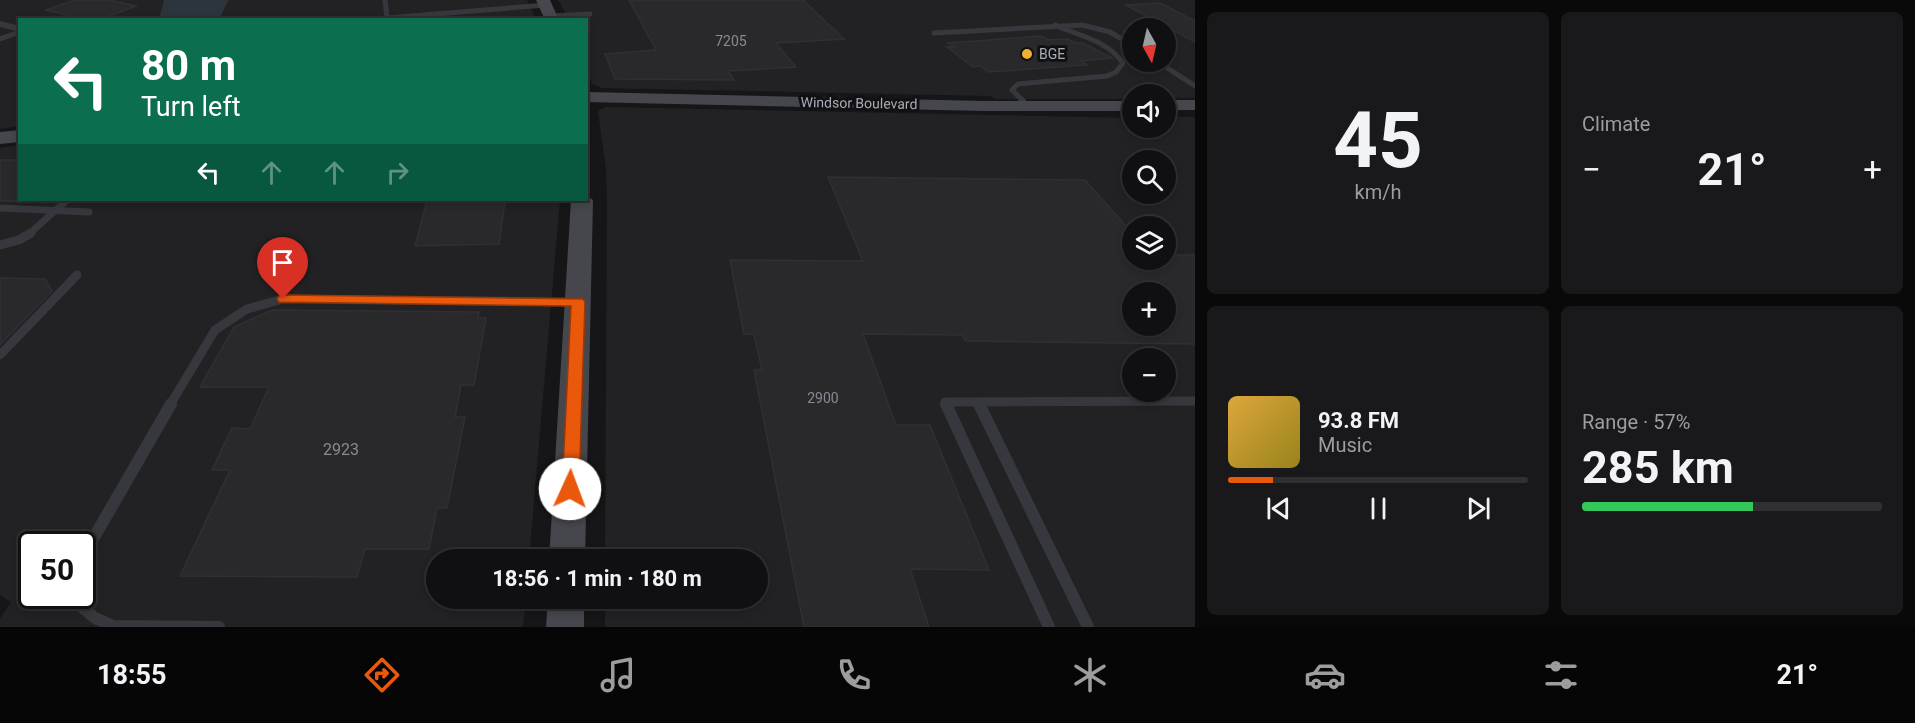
<!DOCTYPE html>
<html lang="en">
<head>
<meta charset="utf-8">
<style>
  body { margin:0; font-family:Roboto,sans-serif; background:#19191b; color:#f1f3f6; height:100vh; display:flex; flex-direction:column; font-size:22px; white-space:nowrap }
  * { box-sizing:border-box; margin:0 }
  p { font-size:20px; color:#9c9d9f }
  .icon { flex:none; width:33px; height:33px; fill:none; stroke:currentColor; stroke-width:2; stroke-linecap:round; stroke-linejoin:round }
  .map { position:relative; flex:1; overflow:hidden }
  .sheet { display:flex; flex-direction:column; gap:12px; padding:12px; background:#09090a; width:720px }
  .sheet>* { flex:none }
  .banner { position:absolute; left:18px; top:18px; width:570px; height:183px; border-radius:0px; box-shadow:0 3px 9px #0003,0 0 0 2px #303032; background:#0b6e4f; color:#fff; overflow:hidden }
  .needle { width:39px; rotate:172deg }
  .controls { position:absolute; left:1122px; top:18px; display:grid; gap:12px }
  .controls a { display:grid; place-items:center; width:54px; height:54px; border-radius:50%; background:#101012; box-shadow:0 3px 9px #0003,0 0 0 2px #303032; font-size:30px }
  .speed { position:absolute; left:18px; top:531px; display:flex; gap:12px; font-size:30px; font-weight:700; text-align:center }
  .speed>* { display:grid; place-content:center; width:78px; height:78px; border-radius:50%; background:#101012; box-shadow:0 3px 9px #0003,0 0 0 2px #303032; line-height:1 }
  .speed .limit { border:3px solid #111; border-radius:9px; background:#fff; color:#111 }
  .pin { position:absolute; display:grid; place-items:center; width:51px; height:51px; color:#fff; margin:-62px -26px; border-radius:50% 50% 50% 0; rotate:-45deg; box-shadow:0 0 6px #0007 }
  .pin .icon { rotate:45deg }
  .me { position:absolute; width:66px; margin:-33px; rotate:2deg; stroke-linejoin:round; filter:drop-shadow(0 0 4px #0008) }
  .turn { display:flex; align-items:center; gap:21px; height:126px; padding:0 24px; font-size:27px }
  .turn .icon { width:78px; height:78px; stroke-width:2.5 }
  .turn b { display:block; font-size:42px; line-height:51px }
  .lanes { display:flex; align-items:center; height:57px; padding:0 24px; background:#0003; justify-content:center; gap:30px; direction:ltr }
  .lanes .off { opacity:.35 }
  .big { font-size:45px; font-weight:700; line-height:1.1 }
  .sheet .widget { flex:1; display:flex; flex-direction:column; justify-content:center; gap:9px; min-width:0; padding:0 21px; border-radius:9px; background:#19191b }
  .sheet .dial { align-items:center; gap:0 }
  .dial b { font-size:78px; line-height:1 }
  .song { display:flex; align-items:center; gap:18px }
  .cover { width:72px; height:72px; border-radius:9px; background:linear-gradient(135deg,hsl(40 70% 55%),hsl(50 70% 35%)) }
  .played { height:6px; border-radius:3px; background:linear-gradient(90deg,#ea580c 15%,#303032 15%) }
  .keys { display:flex; justify-content:space-around; direction:ltr }
  .heat { display:flex; justify-content:space-between; align-items:center; font-size:33px; direction:ltr }
  .charge { height:9px; border-radius:4px; background:linear-gradient(90deg,#34c759 57%,#303032 0) }
  .sheet .tiles { flex:1; display:grid; gap:12px; grid-template-columns:repeat(2,1fr) }
  .trip { position:absolute; left:426px; top:549px; width:342px; height:60px; border-radius:30px; background:#101012; box-shadow:0 3px 9px #0003,0 0 0 2px #303032; font-weight:700; line-height:60px; text-align:center }
  .tabs { display:flex; height:96px; justify-content:space-around; align-items:center; background:#060607; color:#9c9d9f }
  .tabs .icon { width:42px; height:42px }
  .tabs .active { color:#ea580c }
  .tabs b { font-size:27px; color:#f1f3f6 }
  main { display:flex; flex:1; min-height:0 }
  .map>svg:first-child { display:block }
  .built { fill:#222225; fill-rule:evenodd }
  .water { fill:#2c353c }
  .building { fill:#29292c; stroke:#303034; stroke-width:1.5; fill-rule:evenodd }
  .lines { fill:none; stroke-linecap:round; stroke-linejoin:round }
  .lane-far3 { stroke:#37383d; stroke-width:5 }
  .lane-far2 { stroke:#37383d; stroke-width:7 }
  .lane-far1 { stroke:#37383d; stroke-width:9 }
  .lane { stroke:#37383d; stroke-width:12 }
  .street { fill:#37383d; fill-rule:evenodd }
  .secondary { fill:#45474d; fill-rule:evenodd }
  .route { fill:#ea580c; stroke:#983908; stroke-width:1.5 }
  .poi-dot { fill:#f2b134; stroke:#111113; stroke-width:2 }
  .labels { text-anchor:middle; stroke-width:6; stroke-linejoin:round; paint-order:stroke }
  .number-label { font-size:14px; fill:#888b94 }
  .far-poi-label { font-size:14px; fill:#a8adb8; stroke:#111113; text-anchor:start }
  .far-street-label { font-size:14px; fill:#a8adb8; stroke:#111113 }
  .near-number-label { font-size:16px; fill:#888b94 }
</style>
</head>
<body>
<main>
<div class="map">
<svg width="1195" height="627" viewBox="0 0 1195 627">
  <rect width="100%" height="100%" fill="#161618"/>
  <g class="built">
    <path d="M0,0H527L536,19L20,20L19,126L0,129Z"/>
    <path d="M558,0H1195V98H1166V94H1132V99H995L990,96L602,88L592,84L587,67L586,20L569,19ZM1132,28H1166V62H1132Z"/>
    <path d="M606,107L1132,118V128H1166V117H1195V627H605V599L758,598V560L605,559L607,202L606,170L598,111ZM1132,160H1166V194H1132ZM1132,226H1166V260H1132ZM1132,292H1166V326H1132ZM1132,358H1166V392H1132Z"/>
    <path d="M19,145L20,200H560L529,559L436,560V598L526,599L523,627H0V619L11,602L0,595V148ZM32,544H82V596H32Z"/>
  </g>
  <path class="water" d="M164,0H228V1L221,15L216,19H159Z"/>
  <g class="building">
    <path d="M75,0H109L136,6L99,20H87L46,10Z"/>
    <path d="M629,0H803L844,39L776,43L796,67L728,71L734,80L615,79L605,54L656,50Z"/>
    <path d="M1160,3L1195,21V42L1126,5Z"/>
    <path d="M1041,36L1048,40L1068,39L1076,43H1083L1112,58L1081,61L1087,65L988,72L980,66L973,67L947,47H954L948,43Z"/>
    <rect x="0" y="160" width="20" height="41"/>
    <path d="M828,177L1085,180L1132,233V260H1166V255H1195V344L966,341L962,335L863,334L896,425H930L989,570L910,569L929,627H804L754,370H762L754,334H744L730,260L863,261ZM1132,292H1166V326H1132Z"/>
    <path d="M427,200H505L499,244L415,246Z"/>
    <path d="M0,278L45,279L52,291L0,345Z"/>
    <path d="M272,310L479,312L478,318H486L474,385H461L455,417H465L447,508H437L429,549H365L357,577L180,576L230,470H212L232,428L250,429L269,387H200L234,327Z"/>
  </g>
  <g class="lines">
    <g class="lane-far3">
      <path d="M385,0L387,18L546,5"/>
      <path d="M551,16L590,14"/>
      <path d="M934,33L1082,25L1110,32L1132,45"/>
      <path d="M0,39L20,32"/>
      <path d="M1158,62L1195,86"/>
      <path d="M1024,102L1012,90L1018,84L1107,76L1116,72L1123,63C1107,40 1079,36 1055,25"/>
    </g>
    <g class="lane-far2">
      <path d="M1022,101L1027,106"/>
      <path d="M0,208L89,212"/>
      <path d="M29,234L67,200"/>
    </g>
    <g class="lane-far1">
      <path d="M0,245L19,240L31,233"/>
      <path d="M0,355L77,275"/>
      <path d="M978,402L980,405"/>
      <path d="M170,405L215,330L247,309L283,299L577,302"/>
      <path d="M947,405L945,402L1195,401"/>
    </g>
    <g class="lane">
      <path d="M946,404L1049,627"/>
      <path d="M979,404L1088,627"/>
      <path d="M82,558L171,404"/>
      <path d="M77,596L82,607L95,618L113,626L219,627"/>
    </g>
    <path class="street" d="M0,21L20,26V32L0,27Z"/>
    <g class="secondary">
      <path d="M536,0H550L559,20H545Z"/>
      <path d="M586,92L984,101H1132V111H984L586,102Z"/>
      <rect x="1166" y="100" width="29" height="10"/>
      <path d="M20,130V142L0,144V132Z"/>
      <path d="M586,195L593,200L585,560H549L571,200H586Z"/>
      <path d="M548,598H584V627H546Z"/>
    </g>
  </g>
  <path class="route" d="M283,295L583,299L585,302L579,489L576,494L570,497L564,494L562,489L571,306L279,302L277,299L279,296Z"/>
  <circle class="poi-dot" cx="1027" cy="54" r="6"/>
  <g class="labels">
    <g class="number-label">
      <text x="731" y="46">7205</text>
      <text x="823" y="403">2900</text>
    </g>
    <g class="far-poi-label">
      <text x="1039" y="59">BGE</text>
    </g>
    <g class="far-street-label">
      <text transform="translate(859 103) rotate(1)" y="5">Windsor Boulevard</text>
    </g>
    <g class="near-number-label">
      <text x="341" y="455">2923</text>
    </g>
  </g>
</svg>
<div class="controls">
<a><svg class="needle" viewBox="-14 -14 28 28"><path d="M0-13l5 13h-10z" fill="#e53935"/><path d="M0 13l5-13h-10z" fill="#9c9d9f"/></svg></a>
<a><svg class="icon" aria-label="sound" viewBox="0 0 24 24"><path d="M4 9h4l5-4v14l-5-4H4zM17 9q2 3 0 6"/></svg></a>
<a><svg class="icon" aria-label="search" viewBox="0 0 24 24"><circle cx="10" cy="10" r="6"/><path d="M15 15l6 6"/></svg></a>
<a><svg class="icon" aria-label="layers" viewBox="0 0 24 24"><path d="M12 4l9 5-9 5-9-5zM3 14l9 5 9-5"/></svg></a>
<a>+</a>
<a>−</a>
</div>
<div class="speed"><div class="limit">50</div></div>
<div class="pin" style="left:283px;top:299px;background:#d93025"><svg class="icon" aria-label="arrive" viewBox="0 0 24 24"><path d="M6 21V4h12l-3 4 3 4H6"/></svg></div>
<svg class="me" style="left:570px;top:489px" viewBox="-20 -20 40 40"><circle r="19" fill="#fff"/><path d="M0-13L10 11 0 6-10 11z" fill="#ea580c"/></svg>
<div class="trip">18:56 · 1 min · 180 m</div>
<div class="banner">
<div class="turn"><svg class="icon" aria-label="left" viewBox="0 0 24 24"><path d="M17 20v-9H6M10 6l-5 5 5 5"/></svg><div><b>80 m</b>Turn left</div></div>
<div class="lanes"><svg class="icon" aria-label="left" viewBox="0 0 24 24"><path d="M17 20v-9H6M10 6l-5 5 5 5"/></svg><svg class="icon off" aria-label="ahead" viewBox="0 0 24 24"><path d="M12 20V5M6 11l6-6 6 6"/></svg><svg class="icon off" aria-label="ahead" viewBox="0 0 24 24"><path d="M12 20V5M6 11l6-6 6 6"/></svg><svg class="icon off" aria-label="right" viewBox="0 0 24 24"><path d="M7 20v-9h11M14 6l5 5-5 5"/></svg></div>
</div>
</div>
<section class="sheet">
<div class="tiles">
<div class="widget dial"><b>45</b><p>km/h</p></div>
<div class="widget"><p>Climate</p>
<div class="heat"><a>−</a><b class="big">21°</b><a>+</a></div>
</div>
<div class="widget">
<div class="song"><i class="cover"></i><div><b>93.8 FM</b><p>Music</p></div></div>
<div class="played"></div>
<div class="keys"><svg class="icon" aria-label="previous" viewBox="0 0 24 24"><path d="M18 5L8 12l10 7zM5 5v14"/></svg><svg class="icon" aria-label="pause" viewBox="0 0 24 24"><path d="M8 5v14M16 5v14"/></svg><svg class="icon" aria-label="next" viewBox="0 0 24 24"><path d="M6 5l10 7-10 7zM19 5v14"/></svg></div>
</div>
<div class="widget"><p>Range · 57%</p><b class="big">285 km</b><div class="charge"></div></div>
</div>
</section>
</main>
<nav class="tabs">
<b>18:55</b>
<svg class="icon active" aria-label="directions" viewBox="0 0 24 24"><path d="M12 3l9 9-9 9-9-9zM9 14v-3h6M13 9l2 2-2 2"/></svg>
<svg class="icon" aria-label="music" viewBox="0 0 24 24"><path d="M9 18V5l10-2v13"/><circle cx="6" cy="18" r="3"/><circle cx="16" cy="16" r="3"/></svg>
<svg class="icon" aria-label="phone" viewBox="0 0 24 24"><path d="M5 4h4l2 5-3 2q2 4 5 5l2-3 5 2v4C11 20 4 13 5 4z"/></svg>
<svg class="icon" aria-label="climate" viewBox="0 0 24 24"><path d="M12 3v18M4 7l16 10M4 17L20 7"/></svg>
<svg class="icon" aria-label="car" viewBox="0 0 24 24"><path d="M5 17H2v-5l4-1 3-4h7l3 4 3 1v5h-3M9 17h6M6 11h13"/><circle cx="7" cy="17" r="2"/><circle cx="17" cy="17" r="2"/></svg>
<svg class="icon" aria-label="filters" viewBox="0 0 24 24"><path d="M4 7h16M4 17h16"/><circle cx="9" cy="7" r="2"/><circle cx="15" cy="17" r="2"/></svg>
<b>21°</b>
</nav>
</body>
</html>
